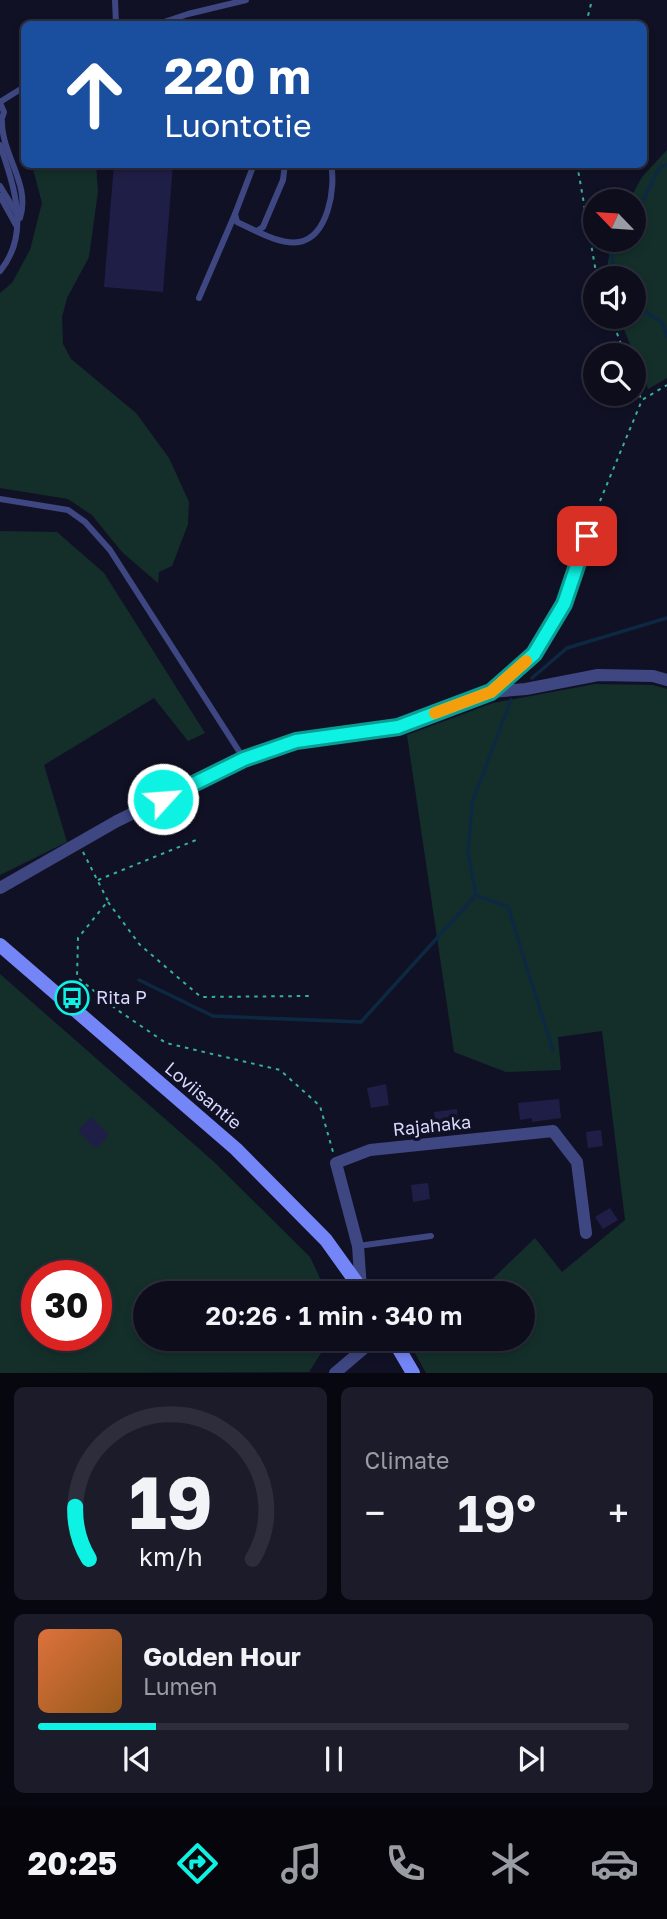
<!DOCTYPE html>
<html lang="en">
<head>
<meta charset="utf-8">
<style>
  body { margin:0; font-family:"Golos Text",sans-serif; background:#1b1b29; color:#f1f3f6; height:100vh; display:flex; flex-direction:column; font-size:26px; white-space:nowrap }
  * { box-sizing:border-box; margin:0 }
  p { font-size:23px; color:#9a9ca3 }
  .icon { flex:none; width:38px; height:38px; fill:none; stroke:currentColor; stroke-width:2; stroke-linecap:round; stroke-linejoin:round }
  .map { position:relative; height:1373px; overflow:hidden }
  .panel { display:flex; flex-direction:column; gap:14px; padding:14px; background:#07070f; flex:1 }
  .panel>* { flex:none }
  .hud { position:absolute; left:21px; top:21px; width:626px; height:147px; border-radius:10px; box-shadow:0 4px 10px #0003,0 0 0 2px #2d2d3b; background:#1a4fa0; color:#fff; overflow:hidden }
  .needle { width:46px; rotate:295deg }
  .tools { position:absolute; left:583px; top:189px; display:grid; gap:14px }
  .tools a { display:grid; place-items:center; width:63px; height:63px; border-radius:50%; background:#0d0d1c; box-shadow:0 4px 10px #0003,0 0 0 2px #2d2d3b; font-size:35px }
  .speed { position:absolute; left:21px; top:1260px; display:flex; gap:14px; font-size:35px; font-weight:700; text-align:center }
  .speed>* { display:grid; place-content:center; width:91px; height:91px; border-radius:50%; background:#0d0d1c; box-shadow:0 4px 10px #0003,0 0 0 2px #2d2d3b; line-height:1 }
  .speed .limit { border:10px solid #d22; background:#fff; color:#111 }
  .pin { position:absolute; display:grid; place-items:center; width:60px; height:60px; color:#fff; margin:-30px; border-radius:14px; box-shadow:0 4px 10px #0006 }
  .me { position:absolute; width:77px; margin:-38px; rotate:64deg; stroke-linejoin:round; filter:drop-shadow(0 0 5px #0008) }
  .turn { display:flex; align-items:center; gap:24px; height:147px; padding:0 28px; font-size:32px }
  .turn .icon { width:91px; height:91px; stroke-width:2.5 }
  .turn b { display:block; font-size:49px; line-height:60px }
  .big { font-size:52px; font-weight:600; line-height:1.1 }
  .panel .widget { flex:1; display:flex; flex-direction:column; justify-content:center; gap:10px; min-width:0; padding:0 24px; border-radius:10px; background:#1b1b29 }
  .panel .dial { align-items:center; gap:0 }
  .dial svg { height:182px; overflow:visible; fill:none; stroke:#2d2d3b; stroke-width:7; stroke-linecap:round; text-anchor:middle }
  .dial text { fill:#f1f3f6; stroke:none }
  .song { display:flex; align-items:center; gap:21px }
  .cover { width:84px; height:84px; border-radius:10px; background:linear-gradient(135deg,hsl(20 70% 55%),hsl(30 70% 35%)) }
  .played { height:7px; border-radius:4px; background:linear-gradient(90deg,#0ef2e3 20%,#2d2d3b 20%) }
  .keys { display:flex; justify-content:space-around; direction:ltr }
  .heat { display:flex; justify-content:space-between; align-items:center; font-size:38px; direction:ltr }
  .panel .tiles { flex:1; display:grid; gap:14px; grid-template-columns:1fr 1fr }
  .widget:last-child { grid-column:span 2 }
  .trip { position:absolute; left:133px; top:1281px; width:402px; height:70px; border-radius:35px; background:#0d0d1c; box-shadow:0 4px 10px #0003,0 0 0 2px #2d2d3b; font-weight:600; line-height:70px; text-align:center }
  .tab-bar { display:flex; height:112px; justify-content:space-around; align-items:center; background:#05050b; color:#9a9ca3 }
  .tab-bar .icon { width:49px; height:49px }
  .tab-bar .active { color:#0ef2e3 }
  .tab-bar b { font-size:32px; color:#f1f3f6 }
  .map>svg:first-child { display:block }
  .green { fill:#142f2a; fill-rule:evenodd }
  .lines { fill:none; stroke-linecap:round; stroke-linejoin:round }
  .stream { stroke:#0d2942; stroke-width:3.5 }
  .building { fill:#1f1e46 }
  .path { stroke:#36b296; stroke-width:2; stroke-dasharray:3.5 5; stroke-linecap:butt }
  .lane { stroke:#3e4782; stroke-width:6 }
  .street { stroke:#3e4782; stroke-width:12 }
  .secondary { stroke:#7486f7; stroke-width:14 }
  .route-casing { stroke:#099d94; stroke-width:18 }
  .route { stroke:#0ef2e3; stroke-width:12 }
  .slow { stroke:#f59e0b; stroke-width:12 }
  .labels { text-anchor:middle; stroke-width:7; stroke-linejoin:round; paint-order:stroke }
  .poi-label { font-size:18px; fill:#d7d9fd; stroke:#111126; text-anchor:start }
  .street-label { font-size:18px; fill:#d7d9fd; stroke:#111126 }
</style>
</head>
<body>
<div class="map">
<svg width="667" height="1373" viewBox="0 0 667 1373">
  <rect width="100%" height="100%" fill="#111126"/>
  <g class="green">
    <path d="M667,150V378L648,389L619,317H634V278H605L612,240H634V201H629L642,177Z"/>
    <path d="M32,165H96L98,191L89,257L67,298L62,317L63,344L71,359L136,413L169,458L189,502L188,524L172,566L159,572L158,583L122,552L92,515L68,499L0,488V293L12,283L30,250L42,203Z"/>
    <path d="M0,531L57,532L104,573L205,733L188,741L154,698L44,765L67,842L0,875Z"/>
    <path d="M595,684L653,685L667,689V1373H426L415,1353L430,1339H523V1293H478L535,1238L562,1272L625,1220L602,1031L558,1037L561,1070L506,1072L454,1052L407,735L493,703Z"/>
    <path d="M0,974L213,1161L310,1257L327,1293H145V1339H330L309,1372L0,1373ZM37,1276H96V1335H37Z"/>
  </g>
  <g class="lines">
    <g class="stream">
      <path d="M634,214L645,197L659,168L667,165"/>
      <path d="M616,240L609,250L618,278"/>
      <path d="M634,305L662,322L667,336"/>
      <path d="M532,678L567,648L667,618"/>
      <path d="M511,700L472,803L468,853L476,895L508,907L553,1051"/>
      <path d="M139,980L213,1016L361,1022L476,895"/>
    </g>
  </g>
  <g class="building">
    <path d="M114,164H173L163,292L104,287Z"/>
    <path d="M386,1084L389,1105L371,1108L367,1088Z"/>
    <path d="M559,1099L561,1118L532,1122V1118L520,1120L518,1103Z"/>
    <path d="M457,1109L458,1129L436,1131L434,1112Z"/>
    <path d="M91,1117L109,1135L96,1149L78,1131Z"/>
    <path d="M601,1130L603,1146L588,1148L586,1132Z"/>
    <path d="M428,1183L430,1199L413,1202L411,1185Z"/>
    <path d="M610,1208L618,1220L603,1229L595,1217Z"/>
  </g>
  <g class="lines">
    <g class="path">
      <path d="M586,24L592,0"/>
      <path d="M577,164L597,278"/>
      <path d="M611,317L625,355"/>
      <path d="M634,378L641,399"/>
      <path d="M600,501L642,400L667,385"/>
      <path d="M83,852L108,901L78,938L77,977L116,1009L166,1043L280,1070L320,1106L333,1152"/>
      <path d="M98,880L196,840"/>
      <path d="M108,902L140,945L201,997L310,996"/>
    </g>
    <g class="lane">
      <path d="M115,0L116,24"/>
      <path d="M158,24L188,14L246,0"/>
      <path d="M0,102L24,87"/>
      <path d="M0,103L4,112L0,124"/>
      <path d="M2,122C2,155 31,185 20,218"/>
      <path d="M0,145C14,186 31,234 0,271"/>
      <path d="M254,164L235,214L237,222C255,230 279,245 299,242C328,237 336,188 331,164"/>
      <path d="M0,186L17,214"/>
      <path d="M0,196L16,225"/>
      <path d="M257,231L263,227L283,180L285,164"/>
      <path d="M199,298L235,214"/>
      <path d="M0,499L68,510L85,522L110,550L244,759"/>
      <path d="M358,1246L431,1236"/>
    </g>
    <g class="street">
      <path d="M491,692L534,654L564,604L595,513"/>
      <path d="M0,888L117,821L244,759L296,741L398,727L491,692L526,689L598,675L653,676L667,680"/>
      <path d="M361,1289L358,1246L336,1163L370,1150L553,1131L577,1162L586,1233"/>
      <path d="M335,1373L375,1339"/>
    </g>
    <g class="secondary">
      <path d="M0,945L236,1149L326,1240L364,1293"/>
      <path d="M393,1339L413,1373"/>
    </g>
  </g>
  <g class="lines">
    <defs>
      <path id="route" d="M163,799L244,759L296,741L398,727L491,692L534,654L564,604L587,536"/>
    </defs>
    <use href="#route" class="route-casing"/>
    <use href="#route" class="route"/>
    <path class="slow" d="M435,713L491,692L526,661"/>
  </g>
  <defs>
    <symbol id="bus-ring" viewBox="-11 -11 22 22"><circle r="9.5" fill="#111126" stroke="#0ef2e3" stroke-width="1.5"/><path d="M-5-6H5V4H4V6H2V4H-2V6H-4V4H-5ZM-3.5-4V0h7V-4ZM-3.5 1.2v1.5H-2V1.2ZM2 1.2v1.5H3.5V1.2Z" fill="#0ef2e3"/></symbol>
  </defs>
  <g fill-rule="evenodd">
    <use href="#bus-ring" x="53" y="979" width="38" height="38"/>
  </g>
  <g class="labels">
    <g class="poi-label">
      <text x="96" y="1004">Rita P</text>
    </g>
    <g class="street-label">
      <text transform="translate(203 1096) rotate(40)" y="6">Loviisantie</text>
      <text transform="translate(432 1126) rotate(-6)" y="6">Rajahaka</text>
    </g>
  </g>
</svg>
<div class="tools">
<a><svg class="needle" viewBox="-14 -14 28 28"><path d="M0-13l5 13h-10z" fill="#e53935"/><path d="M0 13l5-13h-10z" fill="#9a9ca3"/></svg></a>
<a><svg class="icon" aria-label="sound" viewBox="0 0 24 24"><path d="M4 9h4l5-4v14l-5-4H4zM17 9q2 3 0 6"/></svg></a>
<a><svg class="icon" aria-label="search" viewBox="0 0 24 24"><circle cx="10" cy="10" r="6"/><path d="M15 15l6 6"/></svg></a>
</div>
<div class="speed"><div class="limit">30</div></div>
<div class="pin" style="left:587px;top:536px;background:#d93025"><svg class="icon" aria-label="arrive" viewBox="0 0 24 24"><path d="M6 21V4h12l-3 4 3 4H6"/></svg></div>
<svg class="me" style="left:163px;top:799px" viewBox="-20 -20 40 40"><circle r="17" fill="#0ef2e3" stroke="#fff" stroke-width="3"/><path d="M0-11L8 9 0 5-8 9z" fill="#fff"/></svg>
<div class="trip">20:26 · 1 min · 340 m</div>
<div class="hud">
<div class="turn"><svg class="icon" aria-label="ahead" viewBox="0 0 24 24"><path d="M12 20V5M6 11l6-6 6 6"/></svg><div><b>220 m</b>Luontotie</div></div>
</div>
</div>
<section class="panel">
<div class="tiles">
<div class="widget dial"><svg viewBox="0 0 100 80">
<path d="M14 69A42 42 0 1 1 86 69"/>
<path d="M14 69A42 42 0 0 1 8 46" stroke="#0ef2e3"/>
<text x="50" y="56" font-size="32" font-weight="700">19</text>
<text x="50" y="72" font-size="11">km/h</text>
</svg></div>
<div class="widget"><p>Climate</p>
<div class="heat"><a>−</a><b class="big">19°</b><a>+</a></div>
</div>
<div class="widget">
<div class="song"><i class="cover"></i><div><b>Golden Hour</b><p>Lumen</p></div></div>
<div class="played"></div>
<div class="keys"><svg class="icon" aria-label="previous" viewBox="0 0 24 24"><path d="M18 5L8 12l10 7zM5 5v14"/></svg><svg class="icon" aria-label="pause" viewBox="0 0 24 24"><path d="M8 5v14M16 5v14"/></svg><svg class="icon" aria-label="next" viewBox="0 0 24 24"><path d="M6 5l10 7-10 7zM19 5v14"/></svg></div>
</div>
</div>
</section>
<nav class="tab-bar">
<b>20:25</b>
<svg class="icon active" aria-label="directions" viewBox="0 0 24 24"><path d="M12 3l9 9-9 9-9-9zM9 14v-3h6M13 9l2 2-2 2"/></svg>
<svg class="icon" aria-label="music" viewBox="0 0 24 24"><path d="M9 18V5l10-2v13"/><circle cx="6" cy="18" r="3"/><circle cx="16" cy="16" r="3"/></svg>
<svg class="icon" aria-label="phone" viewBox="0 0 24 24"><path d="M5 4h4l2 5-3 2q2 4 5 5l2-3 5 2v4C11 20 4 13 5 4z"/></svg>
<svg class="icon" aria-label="climate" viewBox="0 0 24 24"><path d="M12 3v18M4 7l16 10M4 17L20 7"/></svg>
<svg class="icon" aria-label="car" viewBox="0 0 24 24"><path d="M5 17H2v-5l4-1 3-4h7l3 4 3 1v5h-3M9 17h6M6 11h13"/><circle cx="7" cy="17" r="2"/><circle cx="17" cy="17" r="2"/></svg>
</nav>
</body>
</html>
